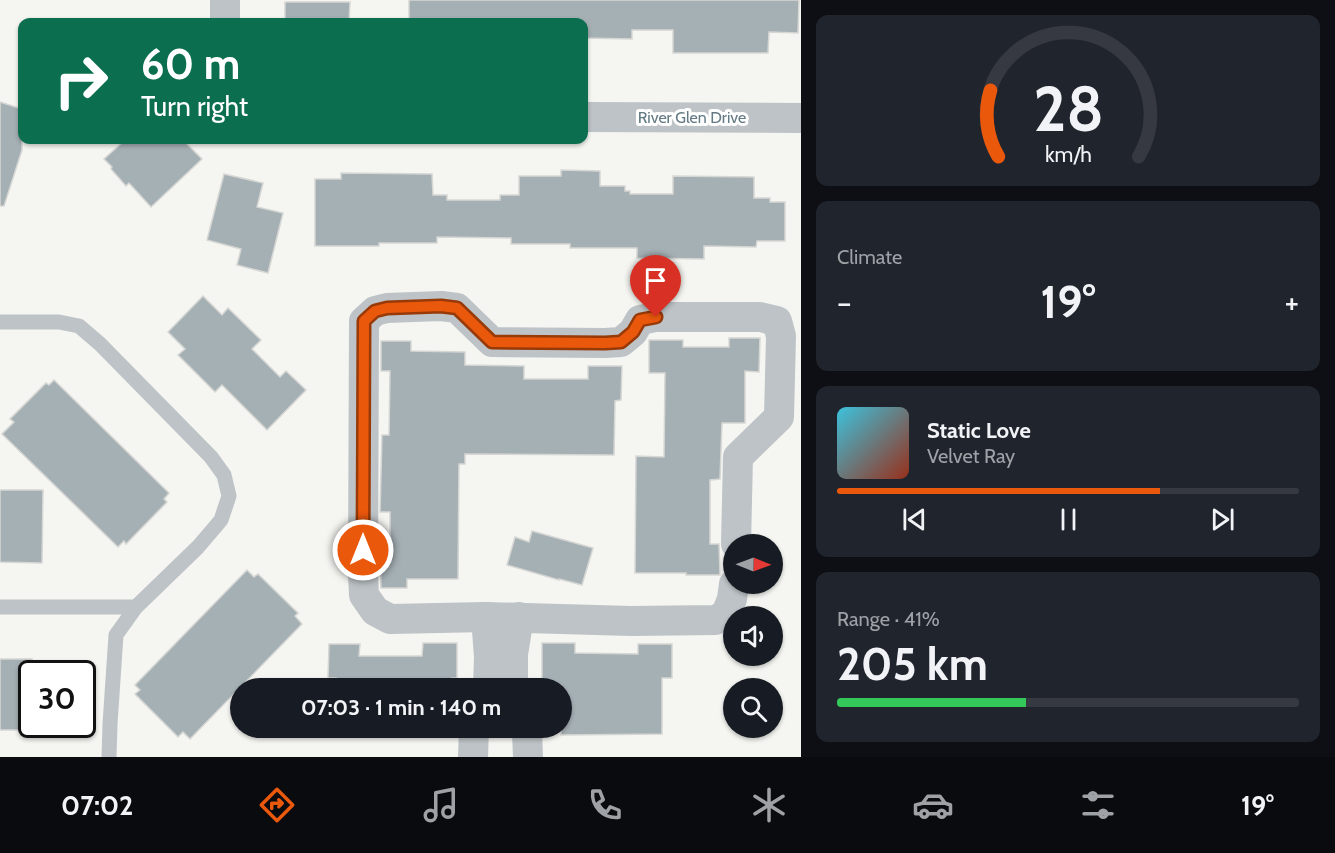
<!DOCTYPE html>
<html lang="en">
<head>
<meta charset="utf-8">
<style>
  body { margin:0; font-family:Cabin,sans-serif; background:#20242c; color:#f1f3f6; height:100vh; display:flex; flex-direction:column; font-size:22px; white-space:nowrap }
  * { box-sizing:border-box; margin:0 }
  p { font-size:20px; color:#9ea1a6 }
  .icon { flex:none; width:33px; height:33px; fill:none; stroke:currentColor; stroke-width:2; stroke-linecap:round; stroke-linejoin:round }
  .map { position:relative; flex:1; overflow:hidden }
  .details { display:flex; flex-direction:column; gap:15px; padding:15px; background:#0d0f14; width:534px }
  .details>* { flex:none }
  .hud { position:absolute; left:18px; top:18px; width:570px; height:126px; border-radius:12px; box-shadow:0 2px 4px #0004; background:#0b6e4f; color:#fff; overflow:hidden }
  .needle { width:39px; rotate:91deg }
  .fabs { position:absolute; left:723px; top:534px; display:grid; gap:12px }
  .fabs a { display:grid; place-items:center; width:60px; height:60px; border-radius:50%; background:#171b24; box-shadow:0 2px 4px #0004; font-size:30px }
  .speed { position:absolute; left:18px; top:660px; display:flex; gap:12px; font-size:30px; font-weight:700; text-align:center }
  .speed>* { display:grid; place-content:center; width:78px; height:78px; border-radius:50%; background:#171b24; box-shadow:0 2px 4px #0004; line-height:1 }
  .speed .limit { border:3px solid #111; border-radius:9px; background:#fff; color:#111 }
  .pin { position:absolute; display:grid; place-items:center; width:51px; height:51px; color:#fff; margin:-62px -26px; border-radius:50% 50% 50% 0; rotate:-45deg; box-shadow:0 0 6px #0007 }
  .pin .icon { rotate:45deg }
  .me { position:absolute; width:66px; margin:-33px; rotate:0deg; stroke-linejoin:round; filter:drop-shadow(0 0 4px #0008) }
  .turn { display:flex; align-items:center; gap:21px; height:126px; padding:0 24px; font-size:27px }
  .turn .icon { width:78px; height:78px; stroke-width:2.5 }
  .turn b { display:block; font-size:42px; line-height:51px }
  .big { font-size:45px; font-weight:800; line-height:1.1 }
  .details .card { flex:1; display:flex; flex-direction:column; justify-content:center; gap:9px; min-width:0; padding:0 21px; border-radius:12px; background:#20242c }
  .details .dial { align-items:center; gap:0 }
  .dial svg { height:156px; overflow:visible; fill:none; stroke:#363941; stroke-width:7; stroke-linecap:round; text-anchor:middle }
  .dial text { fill:#f1f3f6; stroke:none }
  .song { display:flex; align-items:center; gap:18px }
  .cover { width:72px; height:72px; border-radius:9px; background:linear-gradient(135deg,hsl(190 70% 55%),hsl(10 70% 35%)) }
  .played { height:6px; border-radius:3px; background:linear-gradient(90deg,#ea580c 70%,#363941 70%) }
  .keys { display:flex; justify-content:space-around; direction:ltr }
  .heat { display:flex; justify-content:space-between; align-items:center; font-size:33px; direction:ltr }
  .charge { height:9px; border-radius:4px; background:linear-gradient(90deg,#34c759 41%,#363941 0) }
  .trip { position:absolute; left:230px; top:678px; width:342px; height:60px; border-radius:30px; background:#171b24; box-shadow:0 2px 4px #0004; font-weight:800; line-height:60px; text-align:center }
  .menu { display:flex; height:96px; justify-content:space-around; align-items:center; background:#090b0e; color:#9ea1a6 }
  .menu .icon { width:42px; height:42px }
  .menu .selected { color:#ea580c }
  .menu b { font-size:27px; color:#f1f3f6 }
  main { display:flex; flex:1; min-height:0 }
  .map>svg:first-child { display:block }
  .building { fill:#a5b0b4; stroke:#d6d6d4; stroke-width:1.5 }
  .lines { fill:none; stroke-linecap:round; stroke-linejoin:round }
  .lane { stroke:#bdc3c6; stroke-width:15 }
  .street { stroke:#bdc3c6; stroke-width:30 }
  .route-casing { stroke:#983908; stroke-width:15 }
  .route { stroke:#ea580c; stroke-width:10 }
  .labels { text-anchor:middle; stroke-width:6; stroke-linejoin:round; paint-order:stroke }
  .street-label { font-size:16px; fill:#637a84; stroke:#fff }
</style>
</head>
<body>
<main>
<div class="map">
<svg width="801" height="757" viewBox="0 0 801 757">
  <rect width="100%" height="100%" fill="#f5f5f1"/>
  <g class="building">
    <path d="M409,0H799L798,33L769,32L768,53H673V30H632V39L584,38V22H409Z"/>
    <path d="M285,2H350L349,22H285Z"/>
    <path d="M0,102L22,109V150L4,206H0Z"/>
    <path d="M125,140H183L202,159L151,207L129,183L126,186L111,169L112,167L104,159Z"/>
    <path d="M561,170L600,171V186H625V191H630V194H673V176L754,177V198H770V202H785V241H757L756,247L704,246V259L637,258V248H570V244H511V238L437,237V243H379V246H315V179H341V173L432,174L433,195H447V200H500V195H519V176H561Z"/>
    <path d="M224,174L263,183L257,207L283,213L268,273L237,265L241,249L207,240Z"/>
    <path d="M203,296L222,315L228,308L261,340L252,349L280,377L286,371L306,390L267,430L222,385L215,392L178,355L185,349L168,332Z"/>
    <path d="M729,338H760L759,372L745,371V423H722L720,479L710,480V544H719L720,575H686V573H635L636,456L664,457L665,373H649V340H683V347H729Z"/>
    <path d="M381,341H411V351L465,352V365L524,366V379H588V366H622L621,400L615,401L614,455L465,454V464H459L458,579H407V588H381L380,552L390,553V512H380L382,435H389L390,371H381Z"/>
    <path d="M54,380L169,493L164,499L167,502L126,544L124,541L118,547L2,434L14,422L10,419L46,383L49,385Z"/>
    <path d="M0,490H43L42,563L0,562Z"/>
    <path d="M532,531L593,548L582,585L559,579V580L507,565L515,537L529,542Z"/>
    <path d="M247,570L254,577L258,574L298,613L295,616L302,624L190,739L183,732L178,737L135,694L140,690L135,685Z"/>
    <path d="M423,643H457V678H452V688H336V678H328L329,644H360L359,656H422Z"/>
    <path d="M542,643H575V653L638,654V644H672V678H662V734L561,735V688H550V680H542Z"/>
    <rect x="0" y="659" width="32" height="71"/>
  </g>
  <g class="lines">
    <g class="lane">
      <path d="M0,322H59L79,326L100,344L211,457L224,475L229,496L221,520L198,547L136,607L116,635L110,724L109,757"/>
      <path d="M0,607H136"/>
    </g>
    <g class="street">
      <path d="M225,22V0"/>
      <path d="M584,117L801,118"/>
      <path d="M734,584L732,599L726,614L716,620L631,621L486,617L390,619L375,611L364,595L363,574L364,321L375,311L387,308L441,306L457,308L492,342L605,343L621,342L633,332L640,320L655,317H760L777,321L781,336L779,417L738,457L736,544"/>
      <path d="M486,617L489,657L488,688"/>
      <path d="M513,688V654L519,617"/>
      <path d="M525,728L527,732L528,757"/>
      <path d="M473,757L474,728"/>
    </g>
  </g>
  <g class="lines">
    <defs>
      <path id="route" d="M363,550L364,321L375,311L387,308L441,306L457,308L492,342L605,343L621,342L633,332L640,320L656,317"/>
    </defs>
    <use href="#route" class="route-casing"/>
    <use href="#route" class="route"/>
  </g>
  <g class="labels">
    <g class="street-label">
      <text x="692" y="123">River Glen Drive</text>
    </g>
  </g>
</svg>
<div class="fabs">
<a><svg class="needle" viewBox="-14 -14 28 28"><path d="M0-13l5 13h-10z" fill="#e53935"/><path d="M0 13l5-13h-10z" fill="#9ea1a6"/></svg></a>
<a><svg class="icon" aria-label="sound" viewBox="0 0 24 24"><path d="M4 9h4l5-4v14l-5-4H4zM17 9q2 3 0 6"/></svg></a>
<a><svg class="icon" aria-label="search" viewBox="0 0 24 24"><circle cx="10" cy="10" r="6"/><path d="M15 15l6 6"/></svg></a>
</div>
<div class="speed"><div class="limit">30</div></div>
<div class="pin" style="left:656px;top:317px;background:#d93025"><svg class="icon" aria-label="arrive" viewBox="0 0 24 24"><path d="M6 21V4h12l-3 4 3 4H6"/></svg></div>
<svg class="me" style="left:363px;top:550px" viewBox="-20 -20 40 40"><circle r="17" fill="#ea580c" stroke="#fff" stroke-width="3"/><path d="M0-11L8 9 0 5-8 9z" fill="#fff"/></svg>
<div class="trip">07:03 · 1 min · 140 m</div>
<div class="hud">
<div class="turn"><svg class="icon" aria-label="right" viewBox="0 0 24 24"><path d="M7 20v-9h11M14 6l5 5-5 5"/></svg><div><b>60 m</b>Turn right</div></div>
</div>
</div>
<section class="details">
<div class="card dial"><svg viewBox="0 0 100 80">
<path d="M14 69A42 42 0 1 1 86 69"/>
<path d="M14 69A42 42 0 0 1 10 35" stroke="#ea580c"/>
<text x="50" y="56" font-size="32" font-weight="700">28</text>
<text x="50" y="72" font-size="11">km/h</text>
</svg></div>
<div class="card"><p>Climate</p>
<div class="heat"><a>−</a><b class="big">19°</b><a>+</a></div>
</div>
<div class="card">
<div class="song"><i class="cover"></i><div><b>Static Love</b><p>Velvet Ray</p></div></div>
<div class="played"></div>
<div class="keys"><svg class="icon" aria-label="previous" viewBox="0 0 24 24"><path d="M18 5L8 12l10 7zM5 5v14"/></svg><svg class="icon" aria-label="pause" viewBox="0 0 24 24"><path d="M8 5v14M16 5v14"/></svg><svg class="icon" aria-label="next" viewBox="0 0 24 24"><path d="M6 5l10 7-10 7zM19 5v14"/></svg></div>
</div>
<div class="card"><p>Range · 41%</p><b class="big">205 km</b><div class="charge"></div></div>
</section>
</main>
<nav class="menu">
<b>07:02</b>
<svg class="icon selected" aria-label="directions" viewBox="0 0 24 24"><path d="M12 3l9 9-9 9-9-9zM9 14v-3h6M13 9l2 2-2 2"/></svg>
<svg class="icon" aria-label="music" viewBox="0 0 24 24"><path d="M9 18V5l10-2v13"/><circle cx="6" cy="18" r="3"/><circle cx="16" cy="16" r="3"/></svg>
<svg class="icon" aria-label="phone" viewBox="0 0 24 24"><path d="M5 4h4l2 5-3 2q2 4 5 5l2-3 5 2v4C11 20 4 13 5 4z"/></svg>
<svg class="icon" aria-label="climate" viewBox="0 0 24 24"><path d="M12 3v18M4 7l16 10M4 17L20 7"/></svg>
<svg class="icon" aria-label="car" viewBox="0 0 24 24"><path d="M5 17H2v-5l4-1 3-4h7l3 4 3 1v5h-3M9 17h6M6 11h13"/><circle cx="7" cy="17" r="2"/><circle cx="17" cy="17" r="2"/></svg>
<svg class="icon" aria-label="filters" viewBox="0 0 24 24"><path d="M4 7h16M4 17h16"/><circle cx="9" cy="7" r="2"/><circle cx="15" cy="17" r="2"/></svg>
<b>19°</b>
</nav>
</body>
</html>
